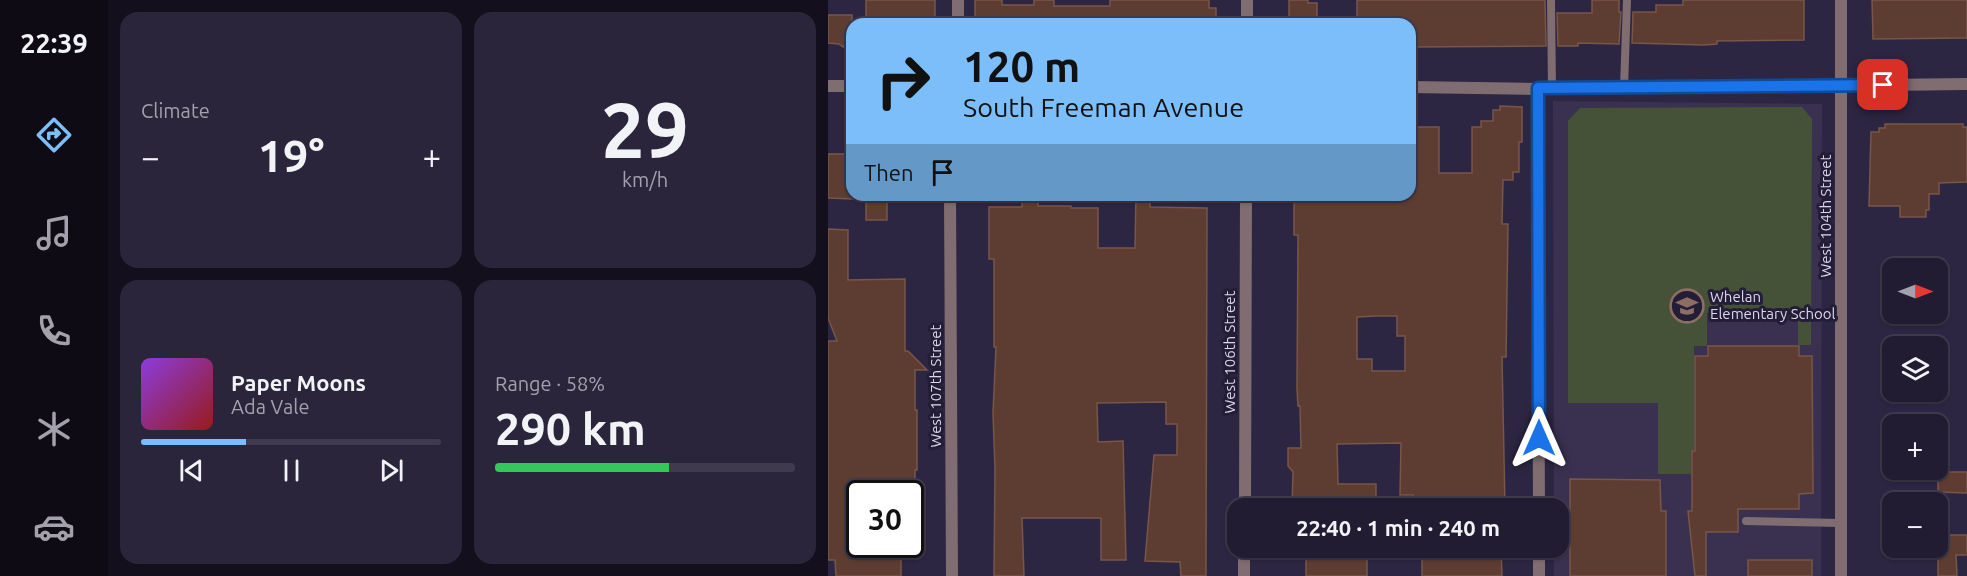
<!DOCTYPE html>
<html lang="en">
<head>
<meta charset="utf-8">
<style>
  body { margin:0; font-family:Ubuntu,sans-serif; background:#2a253a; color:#f1f3f6; height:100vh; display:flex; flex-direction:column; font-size:22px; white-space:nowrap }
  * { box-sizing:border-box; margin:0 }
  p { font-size:20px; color:#a2a1ac }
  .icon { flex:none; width:33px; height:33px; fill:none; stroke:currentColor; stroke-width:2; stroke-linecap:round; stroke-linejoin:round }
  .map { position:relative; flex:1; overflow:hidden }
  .side { display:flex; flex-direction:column; gap:12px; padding:12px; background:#130f1c; width:720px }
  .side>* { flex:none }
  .hud { position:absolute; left:18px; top:18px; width:570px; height:183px; border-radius:18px; box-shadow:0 2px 4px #0004,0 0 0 2px #3f3a4d; background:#7cbef9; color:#111; overflow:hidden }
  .needle { width:39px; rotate:90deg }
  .controls { position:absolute; left:1054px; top:258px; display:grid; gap:12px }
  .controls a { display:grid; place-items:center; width:66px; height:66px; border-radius:12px; background:#221c32; box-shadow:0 2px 4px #0004,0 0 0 2px #3f3a4d; font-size:30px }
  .speed { position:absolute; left:18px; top:480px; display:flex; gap:12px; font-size:30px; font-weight:700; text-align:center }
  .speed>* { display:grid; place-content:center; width:78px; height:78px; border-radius:50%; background:#221c32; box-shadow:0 2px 4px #0004,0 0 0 2px #3f3a4d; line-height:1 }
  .speed .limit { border:3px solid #111; border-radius:9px; background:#fff; color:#111 }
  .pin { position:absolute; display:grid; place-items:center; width:51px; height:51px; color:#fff; margin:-26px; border-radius:12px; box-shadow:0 3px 9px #0006 }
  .me { position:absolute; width:66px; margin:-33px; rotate:0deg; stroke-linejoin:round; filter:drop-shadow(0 0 4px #0008) }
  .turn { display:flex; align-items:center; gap:21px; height:126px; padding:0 18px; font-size:27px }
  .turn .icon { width:78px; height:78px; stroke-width:2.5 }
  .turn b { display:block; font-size:42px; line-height:51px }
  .then { display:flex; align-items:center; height:57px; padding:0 18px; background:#0003; gap:12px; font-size:22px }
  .big { font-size:45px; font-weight:700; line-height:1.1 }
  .side .card { flex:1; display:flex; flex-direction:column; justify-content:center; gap:9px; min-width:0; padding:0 21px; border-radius:18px; background:#2a253a }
  .side .dial { align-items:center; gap:0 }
  .dial b { font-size:78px; line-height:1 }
  .song { display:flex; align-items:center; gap:18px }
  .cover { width:72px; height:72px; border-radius:9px; background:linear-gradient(135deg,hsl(270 70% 55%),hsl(0 70% 35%)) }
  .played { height:6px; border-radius:3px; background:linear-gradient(90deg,#7cbef9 35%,#3f3a4d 35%) }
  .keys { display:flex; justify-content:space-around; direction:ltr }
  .heat { display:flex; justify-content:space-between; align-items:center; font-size:33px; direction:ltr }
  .charge { height:9px; border-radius:4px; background:linear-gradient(90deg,#34c759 58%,#3f3a4d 0) }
  .side .tiles { flex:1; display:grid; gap:12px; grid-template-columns:repeat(2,1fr) }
  .trip { position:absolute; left:399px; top:498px; width:342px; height:60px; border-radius:18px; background:#221c32; box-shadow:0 2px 4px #0004,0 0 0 2px #3f3a4d; font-weight:700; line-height:60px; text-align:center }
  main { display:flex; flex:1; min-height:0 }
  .tabs { display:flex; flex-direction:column; width:108px; justify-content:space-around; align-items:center; background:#0e0b14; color:#a2a1ac }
  .tabs .icon { width:42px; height:42px }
  .tabs .on { color:#7cbef9 }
  .tabs b { font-size:27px; color:#f1f3f6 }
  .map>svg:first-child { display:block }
  .built { fill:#3a3151 }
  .green { fill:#465237 }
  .building { fill:#5d3d31; stroke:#785649; stroke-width:1.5; fill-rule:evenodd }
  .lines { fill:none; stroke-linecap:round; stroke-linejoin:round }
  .service { stroke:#7f6d71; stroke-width:8 }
  .minor { stroke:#7f6d71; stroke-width:12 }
  .tertiary { stroke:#7f6d71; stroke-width:12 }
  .route-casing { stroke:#114b97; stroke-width:15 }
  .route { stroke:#1a73e8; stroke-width:10 }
  .labels { text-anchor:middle; stroke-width:6; stroke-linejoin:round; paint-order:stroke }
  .street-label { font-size:15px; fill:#dbd7e9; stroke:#231d37 }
  .poi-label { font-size:15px; fill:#dbd7e9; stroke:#231d37; text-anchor:start }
</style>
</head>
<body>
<main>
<nav class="tabs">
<b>22:39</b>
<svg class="icon on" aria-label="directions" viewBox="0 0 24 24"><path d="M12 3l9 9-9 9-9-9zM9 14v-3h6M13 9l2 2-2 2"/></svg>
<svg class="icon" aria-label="music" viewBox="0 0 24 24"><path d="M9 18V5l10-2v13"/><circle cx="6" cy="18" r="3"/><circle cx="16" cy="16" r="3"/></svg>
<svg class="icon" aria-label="phone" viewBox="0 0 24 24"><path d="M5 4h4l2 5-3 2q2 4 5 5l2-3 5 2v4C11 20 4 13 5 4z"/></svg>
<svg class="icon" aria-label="climate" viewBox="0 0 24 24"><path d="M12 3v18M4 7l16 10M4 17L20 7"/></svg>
<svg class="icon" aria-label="car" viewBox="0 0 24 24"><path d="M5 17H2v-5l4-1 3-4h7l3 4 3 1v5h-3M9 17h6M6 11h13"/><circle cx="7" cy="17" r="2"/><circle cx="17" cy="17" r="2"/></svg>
</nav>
<section class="side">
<div class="tiles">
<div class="card"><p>Climate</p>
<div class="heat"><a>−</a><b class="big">19°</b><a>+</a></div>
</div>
<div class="card dial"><b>29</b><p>km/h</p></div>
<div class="card">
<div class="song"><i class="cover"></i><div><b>Paper Moons</b><p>Ada Vale</p></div></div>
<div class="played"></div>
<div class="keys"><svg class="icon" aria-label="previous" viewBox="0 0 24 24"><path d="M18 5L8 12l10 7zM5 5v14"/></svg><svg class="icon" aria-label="pause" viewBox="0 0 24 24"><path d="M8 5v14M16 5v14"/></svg><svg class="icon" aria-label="next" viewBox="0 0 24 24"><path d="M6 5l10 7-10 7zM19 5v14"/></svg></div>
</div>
<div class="card"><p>Range · 58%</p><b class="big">290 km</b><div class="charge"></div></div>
</div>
</section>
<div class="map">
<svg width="1139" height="576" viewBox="0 0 1139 576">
  <rect width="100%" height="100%" fill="#2d2642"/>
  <path class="built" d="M725,101L994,104L993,576H726V548H730V508H726Z"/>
  <path class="green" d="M974,107L984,119L983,345H970V313H879V346H866V451L863,452V474H830V403H740V121L752,108Z"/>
  <g class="building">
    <rect x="38" y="0" width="69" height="24"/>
    <path d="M147,0H174V5H206V0H226V6H282V0H381V8H388V24H147Z"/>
    <path d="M461,0H480V3H489V21H465L466,17H461Z"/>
    <path d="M529,0H717L718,46L583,47V24H529Z"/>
    <path d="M764,0H791V12H793L791,44L750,43V46H730L729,13H764Z"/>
    <path d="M855,0H976V40L889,41V44L876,45L804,43L805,12H828V5H855Z"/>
    <path d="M1044,0H1139V38L1045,39Z"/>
    <path d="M0,15H24V43H18L15,47L11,44L0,43Z"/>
    <path d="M672,106L694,107V142H691V172H685V180H675L674,224H680L678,357H674L677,508H618V502H595V500H585V495H572L573,443L509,444L510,484H548V505L504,504V508H464L465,472L460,466V448H473L472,406H470L469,388L470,235H466V195H582V127H611V173H644V127H653V121H665V110H672ZM548,316H569V336H577V371H544V359H529V317Z"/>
    <path d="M1057,124H1135V127H1139V182L1111,183V194H1101V210H1098V217H1072V206H1041L1043,132H1051V128H1057Z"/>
    <path d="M0,154H24V199L0,198Z"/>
    <path d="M194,195H210V206H243V208H270V248H307L308,195H322V207L379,208L378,576H353L352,562L317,561L326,455H349V424H338V402L269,403L270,442L295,441L298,560H273V518H194L196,576H166L167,469L165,413L168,347H166V259H161V207H194Z"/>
    <rect x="38" y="200" width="21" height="20"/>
    <path d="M0,229L20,230V280L77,279V351H80L99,370H87V410H89V470H87V481H77V494H32V496H25L24,526H32V544H73V576H8L7,560H0V341H9L0,318Z"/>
    <path d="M880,346H971V356H984L985,493L971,494V509H910V532H878V576H867L860,511H864V451H867V356H880Z"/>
    <path d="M1110,472H1139V493L1110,492Z"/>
    <path d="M742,479L832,480L833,511H838V576H742Z"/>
    <path d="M1110,535H1139V555H1128L1129,576H1110Z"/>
    <rect x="478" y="548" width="61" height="28"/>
    <path d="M594,548H673L674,576H594Z"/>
    <rect x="920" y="560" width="64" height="16"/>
  </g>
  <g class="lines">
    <g class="service">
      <path d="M723,0L724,88"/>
      <path d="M796,88L799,0"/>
      <path d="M918,521L1013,523"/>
    </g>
    <g class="minor">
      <path d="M130,0V24"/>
      <path d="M419,0V24"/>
      <path d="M0,86H24"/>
      <path d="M582,87L709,89L1139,84"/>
      <path d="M709,89L711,508"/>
      <path d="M122,195L124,576"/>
      <path d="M417,508L418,195"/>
      <path d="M711,548V576"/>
      <path d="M416,576V548"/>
    </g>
    <path class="tertiary" d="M1013,0V576"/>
  </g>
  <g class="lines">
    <defs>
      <path id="route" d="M711,438L710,88L1055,85"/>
    </defs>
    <use href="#route" class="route-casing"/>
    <use href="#route" class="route"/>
  </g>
  <defs>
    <symbol id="school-ring" viewBox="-11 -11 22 22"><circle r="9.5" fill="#231d37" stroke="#8d6e63" stroke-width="1.5"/><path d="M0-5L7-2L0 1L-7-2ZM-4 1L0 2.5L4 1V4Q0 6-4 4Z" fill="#8d6e63"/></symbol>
  </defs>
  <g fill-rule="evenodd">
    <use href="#school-ring" x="840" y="287" width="38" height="38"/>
  </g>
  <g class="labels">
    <g class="street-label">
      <text transform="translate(998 216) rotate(-90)" y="5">West 104th Street</text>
      <text transform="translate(402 352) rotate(-90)" y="5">West 106th Street</text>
      <text transform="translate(108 386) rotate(-90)" y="5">West 107th Street</text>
    </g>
    <g class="poi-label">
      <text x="882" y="302">Whelan<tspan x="882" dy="17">Elementary School</tspan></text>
    </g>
  </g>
</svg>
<div class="controls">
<a><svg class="needle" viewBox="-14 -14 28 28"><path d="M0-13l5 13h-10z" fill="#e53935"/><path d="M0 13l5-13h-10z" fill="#a2a1ac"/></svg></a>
<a><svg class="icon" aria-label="layers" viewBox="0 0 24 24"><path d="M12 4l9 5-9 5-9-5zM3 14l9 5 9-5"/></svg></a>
<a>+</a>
<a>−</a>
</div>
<div class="speed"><div class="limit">30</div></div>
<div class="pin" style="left:1055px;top:85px;background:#d93025"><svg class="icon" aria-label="arrive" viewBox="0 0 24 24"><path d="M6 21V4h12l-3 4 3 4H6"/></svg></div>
<svg class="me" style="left:711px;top:438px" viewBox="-20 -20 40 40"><path d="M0-17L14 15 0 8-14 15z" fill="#1a73e8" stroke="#fff" stroke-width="4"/></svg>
<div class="trip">22:40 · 1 min · 240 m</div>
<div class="hud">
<div class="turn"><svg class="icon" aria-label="right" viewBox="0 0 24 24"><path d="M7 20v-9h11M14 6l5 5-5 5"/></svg><div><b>120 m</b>South Freeman Avenue</div></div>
<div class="then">Then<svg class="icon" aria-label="arrive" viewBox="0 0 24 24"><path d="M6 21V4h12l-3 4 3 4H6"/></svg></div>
</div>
</div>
</main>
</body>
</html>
